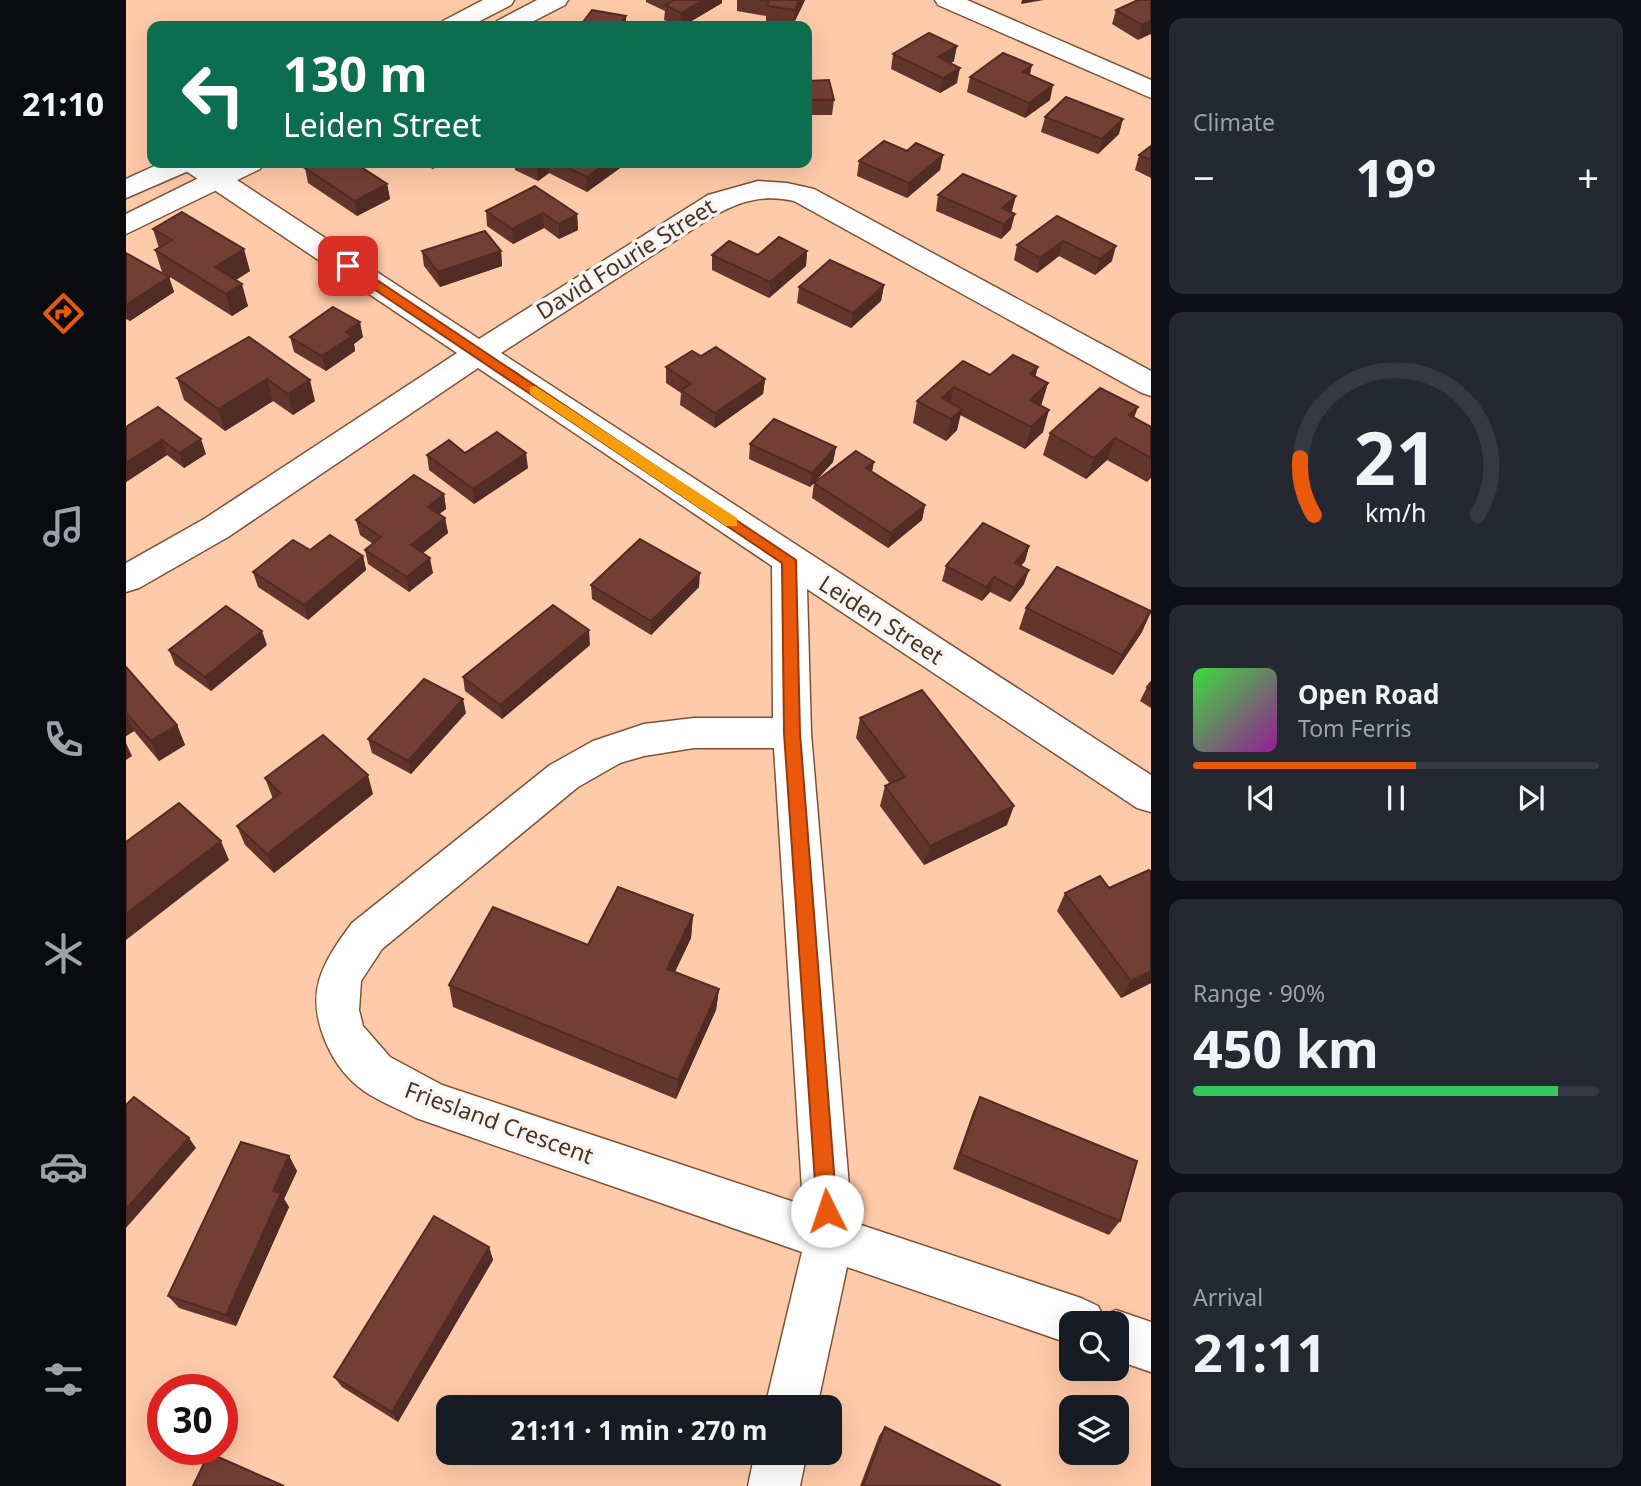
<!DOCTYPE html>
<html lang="en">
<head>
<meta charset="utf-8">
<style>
  body { margin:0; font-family:"Noto Sans",sans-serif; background:#242831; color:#f1f3f6; height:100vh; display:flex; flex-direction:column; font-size:26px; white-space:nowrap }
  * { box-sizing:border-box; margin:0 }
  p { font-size:23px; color:#9ea1a6 }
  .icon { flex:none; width:38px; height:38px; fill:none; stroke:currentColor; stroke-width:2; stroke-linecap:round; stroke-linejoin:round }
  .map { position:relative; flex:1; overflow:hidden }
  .side { display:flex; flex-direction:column; gap:18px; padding:18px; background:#0d0f14; width:490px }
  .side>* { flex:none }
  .banner { position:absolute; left:21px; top:21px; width:665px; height:147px; border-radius:14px; box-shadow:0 7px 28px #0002; background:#0b6e4f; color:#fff; overflow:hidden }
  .tools { position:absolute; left:933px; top:1311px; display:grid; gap:14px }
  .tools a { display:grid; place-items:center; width:70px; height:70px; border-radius:14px; background:#171b24; box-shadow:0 7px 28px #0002; font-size:35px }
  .speed { position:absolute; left:21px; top:1374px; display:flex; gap:14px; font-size:35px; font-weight:700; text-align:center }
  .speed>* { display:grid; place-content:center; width:91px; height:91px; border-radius:50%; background:#171b24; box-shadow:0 7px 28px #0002; line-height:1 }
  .speed .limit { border:10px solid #d22; background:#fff; color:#111 }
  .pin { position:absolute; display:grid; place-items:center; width:60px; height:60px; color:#fff; margin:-30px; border-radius:14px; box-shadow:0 4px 10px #0006 }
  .me { position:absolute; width:77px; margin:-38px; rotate:356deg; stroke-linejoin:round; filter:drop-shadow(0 0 5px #0008) }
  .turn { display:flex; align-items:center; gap:24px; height:147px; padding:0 21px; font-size:32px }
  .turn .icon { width:91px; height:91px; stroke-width:2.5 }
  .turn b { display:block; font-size:49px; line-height:60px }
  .big { font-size:52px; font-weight:700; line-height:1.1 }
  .side .tile { flex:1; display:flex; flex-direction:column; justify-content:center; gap:10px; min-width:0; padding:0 24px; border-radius:14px; background:#242831 }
  .side .dial { align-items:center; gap:0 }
  .dial svg { height:182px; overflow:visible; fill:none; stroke:#363941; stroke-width:7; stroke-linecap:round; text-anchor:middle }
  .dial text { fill:#f1f3f6; stroke:none }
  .song { display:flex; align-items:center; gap:21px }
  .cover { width:84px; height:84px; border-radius:10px; background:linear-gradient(135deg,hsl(120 70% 55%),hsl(300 70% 35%)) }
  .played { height:7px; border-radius:4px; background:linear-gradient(90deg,#ea580c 55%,#363941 55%) }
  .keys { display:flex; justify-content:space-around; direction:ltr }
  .heat { display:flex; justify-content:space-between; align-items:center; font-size:38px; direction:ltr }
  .charge { height:10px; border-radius:5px; background:linear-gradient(90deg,#34c759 90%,#363941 0) }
  .trip { position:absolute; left:310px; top:1395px; width:406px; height:70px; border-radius:14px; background:#171b24; box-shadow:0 7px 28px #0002; font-weight:700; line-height:70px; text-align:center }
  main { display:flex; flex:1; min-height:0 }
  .tabs { display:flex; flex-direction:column; width:126px; justify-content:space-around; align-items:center; background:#090b0e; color:#9ea1a6 }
  .tabs .icon { width:49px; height:49px }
  .tabs .current { color:#ea580c }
  .tabs b { font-size:32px; color:#f1f3f6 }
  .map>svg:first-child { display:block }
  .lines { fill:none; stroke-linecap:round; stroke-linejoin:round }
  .minor-casing { stroke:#805235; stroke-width:3 }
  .tertiary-casing { stroke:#805235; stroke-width:3 }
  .minor { fill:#fff; fill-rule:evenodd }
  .tertiary { fill:#fff; fill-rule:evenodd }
  .wall { fill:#63362d }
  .shaded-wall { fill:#502c24 }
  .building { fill:#733f34; stroke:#502c24; stroke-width:2 }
  .route { fill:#ea580c; stroke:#983908; stroke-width:2 }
  .slow { fill:#f59e0b }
  .labels { text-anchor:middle; stroke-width:7; stroke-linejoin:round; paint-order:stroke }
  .street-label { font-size:23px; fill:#493427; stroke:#fcf6f3 }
</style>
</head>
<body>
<main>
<nav class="tabs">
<b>21:10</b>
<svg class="icon current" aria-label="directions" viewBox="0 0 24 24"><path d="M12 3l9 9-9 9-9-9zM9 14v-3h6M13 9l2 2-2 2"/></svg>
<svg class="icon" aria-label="music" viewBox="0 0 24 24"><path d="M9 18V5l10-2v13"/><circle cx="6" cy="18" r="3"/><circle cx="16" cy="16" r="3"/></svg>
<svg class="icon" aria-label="phone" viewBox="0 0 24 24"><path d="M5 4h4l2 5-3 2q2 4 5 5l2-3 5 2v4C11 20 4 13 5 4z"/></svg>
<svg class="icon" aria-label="climate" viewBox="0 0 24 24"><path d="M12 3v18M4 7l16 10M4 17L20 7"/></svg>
<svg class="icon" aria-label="car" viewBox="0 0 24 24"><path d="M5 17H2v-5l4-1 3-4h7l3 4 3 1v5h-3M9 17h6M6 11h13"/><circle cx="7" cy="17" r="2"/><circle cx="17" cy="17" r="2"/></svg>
<svg class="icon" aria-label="filters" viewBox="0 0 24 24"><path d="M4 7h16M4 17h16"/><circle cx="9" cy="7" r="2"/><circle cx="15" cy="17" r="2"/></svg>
</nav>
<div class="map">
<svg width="1025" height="1486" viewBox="0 0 1025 1486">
  <rect width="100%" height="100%" fill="#ffcaa9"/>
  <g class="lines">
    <defs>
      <g id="minor">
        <path d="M53,163H85L353,339L582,195L632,181L661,183L688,189L1025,371V396L1014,392L668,201C638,194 615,201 589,215L375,353L1025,775V812L1011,808L681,589L685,733L726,1222L955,1298L972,1306L977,1316L990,1310L1025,1322V1372L990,1360V1323H945V1344L721,1267L691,1407H639L676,1252L290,1118C273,1109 254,1102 238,1091C221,1079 209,1063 201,1045C178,993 195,965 226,923L424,765L467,741L518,724L568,718H647L646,566L352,368L102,537L13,588L0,592V563L78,519L331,353L57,169ZM568,748H648L677,1205L316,1085L264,1057L237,1026L233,1010L235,981L256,949L452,787L494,763L518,756Z"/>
        <path d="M629,1452H681L674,1486H622Z"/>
      </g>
      <g id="tertiary">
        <path d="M357,0H388L385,5L344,26H314L317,21Z"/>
        <path d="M411,0H442L439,5L398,26H368L371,21Z"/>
        <path d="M809,0H841L1025,80V98L812,5Z"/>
        <path d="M35,163H71L67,169L0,198V179Z"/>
        <path d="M103,163H138L134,169L0,234V214Z"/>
      </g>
    </defs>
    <use href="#minor" class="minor-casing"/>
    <use href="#tertiary" class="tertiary-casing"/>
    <use href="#minor" class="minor"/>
    <use href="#tertiary" class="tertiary"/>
  </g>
  <g class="wall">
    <path d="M520,0H596V3L557,26H551L538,20L539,11L520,2Z"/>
    <path d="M611,0H679L667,25L640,21V16L611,11Z"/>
    <path d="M1025,0L1012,40L986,24L990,10Z"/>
    <path d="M767,54L828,61L825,63L831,83L814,93L765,69Z"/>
    <path d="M844,77L924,100L899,118L841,92Z"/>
    <path d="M681,81L708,100L706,115H681Z"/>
    <path d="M919,117L993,134L972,154L915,132Z"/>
    <path d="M1025,146V178L1009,170L1013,155Z"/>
    <path d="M781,151L817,155L814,170L781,198L731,176L733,161Z"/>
    <path d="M293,163H315L307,169Z"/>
    <path d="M388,163H501L461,192L423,173L412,181L389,170Z"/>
    <path d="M179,168L261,184L264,199L231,216L182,183Z"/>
    <path d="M812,195L886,211L885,212V229L875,239L810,211Z"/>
    <path d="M360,211L451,214L452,230L433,239L418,228L387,244L361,226Z"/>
    <path d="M931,216L986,261L969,275L933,256L911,273L888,260L891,245Z"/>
    <path d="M27,229L124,271L110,280L122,306L106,316L36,272L29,250L33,248Z"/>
    <path d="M296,251H375L376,266L314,287L298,266Z"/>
    <path d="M681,251L680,266L643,298L586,270V255H632Z"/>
    <path d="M0,253L43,277L48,292L4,321L0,319Z"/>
    <path d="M758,285L755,301L725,328L671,303L673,287Z"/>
    <path d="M123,337L189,401L167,415L147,401L99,431L58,400L51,378Z"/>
    <path d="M164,337H237L228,344L229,351L200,371L168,352Z"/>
    <path d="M575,356L639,379L637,394L589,428L554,405L555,393L540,383V367Z"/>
    <path d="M837,361L864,375L909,377L922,383L915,406L917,432L899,449L834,415L831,430L820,441L787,423L791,401Z"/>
    <path d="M1008,418L1025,427V478L1021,482L981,460L960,479L917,455L924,433Z"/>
    <path d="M0,427L80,454L58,468L41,455L0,482Z"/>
    <path d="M624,444L710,447L707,462L688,483L746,472L799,505L796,520L762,548L686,498L688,483L684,487L623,459Z"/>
    <path d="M301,455L402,468L348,504L303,470Z"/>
    <path d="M318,494L320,509L313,514L319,518L322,533L297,553L307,573L283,592L242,564L239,550L247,544L234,535L230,520Z"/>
    <path d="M903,546L899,561L895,566L898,584L884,602L864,592L856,601L816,581L820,566Z"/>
    <path d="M237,556L240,570L182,620L132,587L127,572Z"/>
    <path d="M465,585L573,587L525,635L466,599Z"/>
    <path d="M900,608L1016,632L987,675L893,629Z"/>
    <path d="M141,645L85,691L49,665L43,650Z"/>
    <path d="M464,645L376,719L339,691L337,677Z"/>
    <path d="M0,667L51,725L59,745L33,761L8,731L0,736Z"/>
    <path d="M1025,682V708L1014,701L1021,687Z"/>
    <path d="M340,713L285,774L246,753L242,739Z"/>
    <path d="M734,718L881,825L798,865L754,806L759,786L764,784L730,738Z"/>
    <path d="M139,778L247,794L148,873L119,845L111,826L147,799Z"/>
    <path d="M939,893L1025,983L995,998L931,911Z"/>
    <path d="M567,915L565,938L549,972L593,989L590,1010L550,1099L327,1007L323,985Z"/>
    <path d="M854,1097L994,1221L983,1235L827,1169L847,1112Z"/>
    <path d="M163,1156L171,1171L158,1199L163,1207L110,1326L53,1308L42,1296Z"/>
    <path d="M363,1247L367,1260L272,1422L216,1387L208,1377Z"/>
    <path d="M759,1427L875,1486H734L753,1436Z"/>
  </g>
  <g class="shaded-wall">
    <path d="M577,0H596V3L557,26H554L555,13Z"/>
    <path d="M673,0H679L667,25L669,10Z"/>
    <path d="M896,0H918L895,4Z"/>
    <path d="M500,16V26L493,25Z"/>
    <path d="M1025,21V34L1012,40L1016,25Z"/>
    <path d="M831,46L828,61L810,72L812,57Z"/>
    <path d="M906,65L903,80L897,72Z"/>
    <path d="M834,68L831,83L814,93L817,78Z"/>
    <path d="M927,85L924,100L899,118L903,103Z"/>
    <path d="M997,119L993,134L972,154L976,139Z"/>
    <path d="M817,155L814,170L781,198L783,183Z"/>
    <path d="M306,163H315L307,169Z"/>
    <path d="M415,163H423V173L412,181L411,166Z"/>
    <path d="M480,163H501L461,192V177Z"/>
    <path d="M261,184L264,199L231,216L229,201Z"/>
    <path d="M890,196L886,211L874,222L876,208Z"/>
    <path d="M417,213L418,228L387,244L386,229Z"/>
    <path d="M451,214L452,230L433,239V224Z"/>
    <path d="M889,214L885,229L875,239L878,224Z"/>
    <path d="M937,241L933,256L911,273L914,258Z"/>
    <path d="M990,246L986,261L969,275L974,259Z"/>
    <path d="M118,249L124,271L95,289L89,267Z"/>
    <path d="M375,251L376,266L314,287L312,272Z"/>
    <path d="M681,251L680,266L643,298L644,282Z"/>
    <path d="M43,277L48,292L4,321L0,310V305Z"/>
    <path d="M116,284L122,306L106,316L100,294Z"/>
    <path d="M758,285L755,301L725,328L727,313Z"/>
    <path d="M234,322L237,337L228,344L229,351L200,371L196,356L220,332Z"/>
    <path d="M912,367L906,389L904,374Z"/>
    <path d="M141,379L147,401L99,431L92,409Z"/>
    <path d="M639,379L637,394L589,428V413Z"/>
    <path d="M184,380L189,401L167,415L162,394Z"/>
    <path d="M922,383L915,405L898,421L904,400Z"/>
    <path d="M828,387L823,409L816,398Z"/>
    <path d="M1012,407L1004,429L1003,415Z"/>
    <path d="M836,409L831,430L820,441L825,419Z"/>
    <path d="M923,410L917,432L899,449L905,427Z"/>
    <path d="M989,438L981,460L960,479L968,458Z"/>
    <path d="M75,439L80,454L58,468L53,453Z"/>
    <path d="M36,440L41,455L0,482V463Z"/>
    <path d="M710,447L707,462L684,487L686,473Z"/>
    <path d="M400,453L402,468L348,504L347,489Z"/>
    <path d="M748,462L745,477L740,468Z"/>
    <path d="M318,494L320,509L304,521L302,507Z"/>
    <path d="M799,505L796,520L762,548L765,533Z"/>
    <path d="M319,518L322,533L288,560L285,545Z"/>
    <path d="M903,546L899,561L885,578L889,563Z"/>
    <path d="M237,556L240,570L182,620L178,605Z"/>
    <path d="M304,558L307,573L283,592L281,577Z"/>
    <path d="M903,570L898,584L884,602L888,588Z"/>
    <path d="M574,573L573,587L525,635V621Z"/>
    <path d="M868,577L864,592L856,601L860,587Z"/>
    <path d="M1025,612L1016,632L987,675L996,655Z"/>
    <path d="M463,630L464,645L376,719L374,705Z"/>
    <path d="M136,631L141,645L85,691L79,677Z"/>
    <path d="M337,699L340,713L285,774L282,761Z"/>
    <path d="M0,714L8,731L0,736Z"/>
    <path d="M51,725L59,745L33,761L25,741Z"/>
    <path d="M0,743L6,756L0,760Z"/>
    <path d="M242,775L247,794L148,873L141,854Z"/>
    <path d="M888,806L881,825L798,865L804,846Z"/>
    <path d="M95,841L103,860L0,940V914Z"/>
    <path d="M567,915L565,938L540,990L541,969Z"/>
    <path d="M1025,971V983L995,998L1005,981Z"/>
    <path d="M593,989L590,1010L550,1099L552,1080Z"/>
    <path d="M63,1138L70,1148L0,1228V1209Z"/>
    <path d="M163,1156L171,1171L158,1199L163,1207L110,1326L100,1315L147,1191Z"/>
    <path d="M363,1247L367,1260L272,1422L266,1412Z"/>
  </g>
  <g class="building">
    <path d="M548,0H577L555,13L539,5Z"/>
    <path d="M634,0H673L669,10L641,6L643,1Z"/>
    <path d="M1012,0H1025V21L1016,25L990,10Z"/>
    <path d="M466,10L500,16L493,25L500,26H454Z"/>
    <path d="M803,33L831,46L812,57L834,68L817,78L767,54Z"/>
    <path d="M877,53L906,65L897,72L927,85L903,103L844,77Z"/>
    <path d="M703,80L708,100H681V81Z"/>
    <path d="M940,97L997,119L976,139L919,117Z"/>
    <path d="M758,141L781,151L790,143L817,155L783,183L733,161Z"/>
    <path d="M1025,146V160L1013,155Z"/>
    <path d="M189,163H229L261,184L229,201L179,168Z"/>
    <path d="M404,163H415L411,166Z"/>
    <path d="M432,163H480L461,177Z"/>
    <path d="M837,174L890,196L876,208L889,214L878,224L812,195Z"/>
    <path d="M409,186L451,214L433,224L417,213L386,229L360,211Z"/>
    <path d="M56,212L118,249L89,267L116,284L100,294L29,250L46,240L27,229Z"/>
    <path d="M931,216L990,246L974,259L937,241L914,258L891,245Z"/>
    <path d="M359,231L375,251L312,272L296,251Z"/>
    <path d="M653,237L681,251L644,282L586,255L603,241L632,255Z"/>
    <path d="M0,253L43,277L0,305Z"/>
    <path d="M704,260L758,285L727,313L673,287Z"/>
    <path d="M207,307L234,322L220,332L226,336L196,356L164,337Z"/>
    <path d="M123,337L184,380L162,394L141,379L92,409L51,378Z"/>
    <path d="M590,347L639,379L589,413L555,390L565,384L540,367L566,351L575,356Z"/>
    <path d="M887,355L912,367L904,374L922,383L904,400L923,410L905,427L828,387L816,398L836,409L825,419L791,401L837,361L864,375Z"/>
    <path d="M974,388L1012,407L1003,415L1025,427V458L989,438L968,458L924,433Z"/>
    <path d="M32,407L75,439L53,453L36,440L0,463V427Z"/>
    <path d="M648,419L710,447L686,473L624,444Z"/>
    <path d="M371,432L400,453L347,489L301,455L323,440L339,453Z"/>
    <path d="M730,451L748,462L740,468L799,505L765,533L688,483Z"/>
    <path d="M288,475L318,494L302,507L319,518L285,545L304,558L281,577L239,550L255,537L230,520Z"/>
    <path d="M857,523L903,546L889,563L903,570L888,588L868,577L860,587L820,566Z"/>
    <path d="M204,535L237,556L178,605L127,572L167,540L184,550Z"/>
    <path d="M514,539L574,573L525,621L465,585Z"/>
    <path d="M931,567L1025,611L996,655L900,608Z"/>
    <path d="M427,605L463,630L374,705L337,677Z"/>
    <path d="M100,606L136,631L79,677L43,650Z"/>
    <path d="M0,667L51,725L25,741L0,713Z"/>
    <path d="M298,679L337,699L282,761L242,739Z"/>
    <path d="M1025,682V690L1021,687Z"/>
    <path d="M796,690L888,806L804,846L759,786L779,777L734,718Z"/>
    <path d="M197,735L242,775L141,854L111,826L154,793L139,778Z"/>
    <path d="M53,803L95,841L0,914V842Z"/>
    <path d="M1023,870L1025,872V971L1005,981L939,893L974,876L983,888Z"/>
    <path d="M492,887L567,915L541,969L593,989L552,1080L323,985L367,907L462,945Z"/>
    <path d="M8,1097L63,1138L0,1209V1105Z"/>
    <path d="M854,1097L1011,1161L994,1221L834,1154Z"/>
    <path d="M115,1142L163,1156L147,1191L155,1193L100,1315L42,1296Z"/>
    <path d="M308,1216L363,1247L266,1412L208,1377Z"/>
    <path d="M759,1427L875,1486H737Z"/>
    <path d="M83,1453L158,1486H67Z"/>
  </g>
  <path class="route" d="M218,264H227L670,560L674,733L711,1211L708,1218L701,1221L694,1218L691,1211L658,733L656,563L218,269Z"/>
  <path class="slow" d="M409,386L611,518V526H600L404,394V387Z"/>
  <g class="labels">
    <g class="street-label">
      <text transform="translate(500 259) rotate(-32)" y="8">David Fourie Street</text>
      <text transform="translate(755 620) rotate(33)" y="8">Leiden Street</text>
      <text transform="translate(373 1123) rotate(20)" y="8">Friesland Crescent</text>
    </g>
  </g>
</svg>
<div class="tools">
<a><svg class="icon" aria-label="search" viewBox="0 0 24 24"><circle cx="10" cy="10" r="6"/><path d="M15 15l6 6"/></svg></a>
<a><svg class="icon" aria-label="layers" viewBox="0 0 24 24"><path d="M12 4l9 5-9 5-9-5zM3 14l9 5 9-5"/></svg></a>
</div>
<div class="speed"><div class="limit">30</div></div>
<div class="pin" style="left:222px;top:266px;background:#d93025"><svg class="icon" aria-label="arrive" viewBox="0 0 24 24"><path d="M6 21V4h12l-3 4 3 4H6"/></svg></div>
<svg class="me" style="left:701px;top:1211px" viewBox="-20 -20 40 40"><circle r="19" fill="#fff"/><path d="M0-13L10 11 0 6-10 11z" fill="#ea580c"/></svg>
<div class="trip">21:11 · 1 min · 270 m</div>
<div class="banner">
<div class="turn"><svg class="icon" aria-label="left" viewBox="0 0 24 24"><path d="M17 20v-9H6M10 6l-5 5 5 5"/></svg><div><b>130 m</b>Leiden Street</div></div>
</div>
</div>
<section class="side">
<div class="tile"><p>Climate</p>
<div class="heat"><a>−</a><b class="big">19°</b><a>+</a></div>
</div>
<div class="tile dial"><svg viewBox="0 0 100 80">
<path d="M14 69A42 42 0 1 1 86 69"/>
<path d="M14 69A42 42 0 0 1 8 44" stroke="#ea580c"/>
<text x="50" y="56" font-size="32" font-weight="700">21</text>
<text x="50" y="72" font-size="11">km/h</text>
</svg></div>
<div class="tile">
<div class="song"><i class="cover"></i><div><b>Open Road</b><p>Tom Ferris</p></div></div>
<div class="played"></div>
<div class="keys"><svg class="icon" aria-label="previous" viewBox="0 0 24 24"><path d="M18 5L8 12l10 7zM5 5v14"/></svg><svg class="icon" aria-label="pause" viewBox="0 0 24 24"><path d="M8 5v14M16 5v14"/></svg><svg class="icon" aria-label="next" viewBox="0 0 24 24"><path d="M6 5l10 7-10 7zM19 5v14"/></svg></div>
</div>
<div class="tile"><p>Range · 90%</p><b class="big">450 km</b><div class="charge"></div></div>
<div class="tile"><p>Arrival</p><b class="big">21:11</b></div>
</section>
</main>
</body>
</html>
